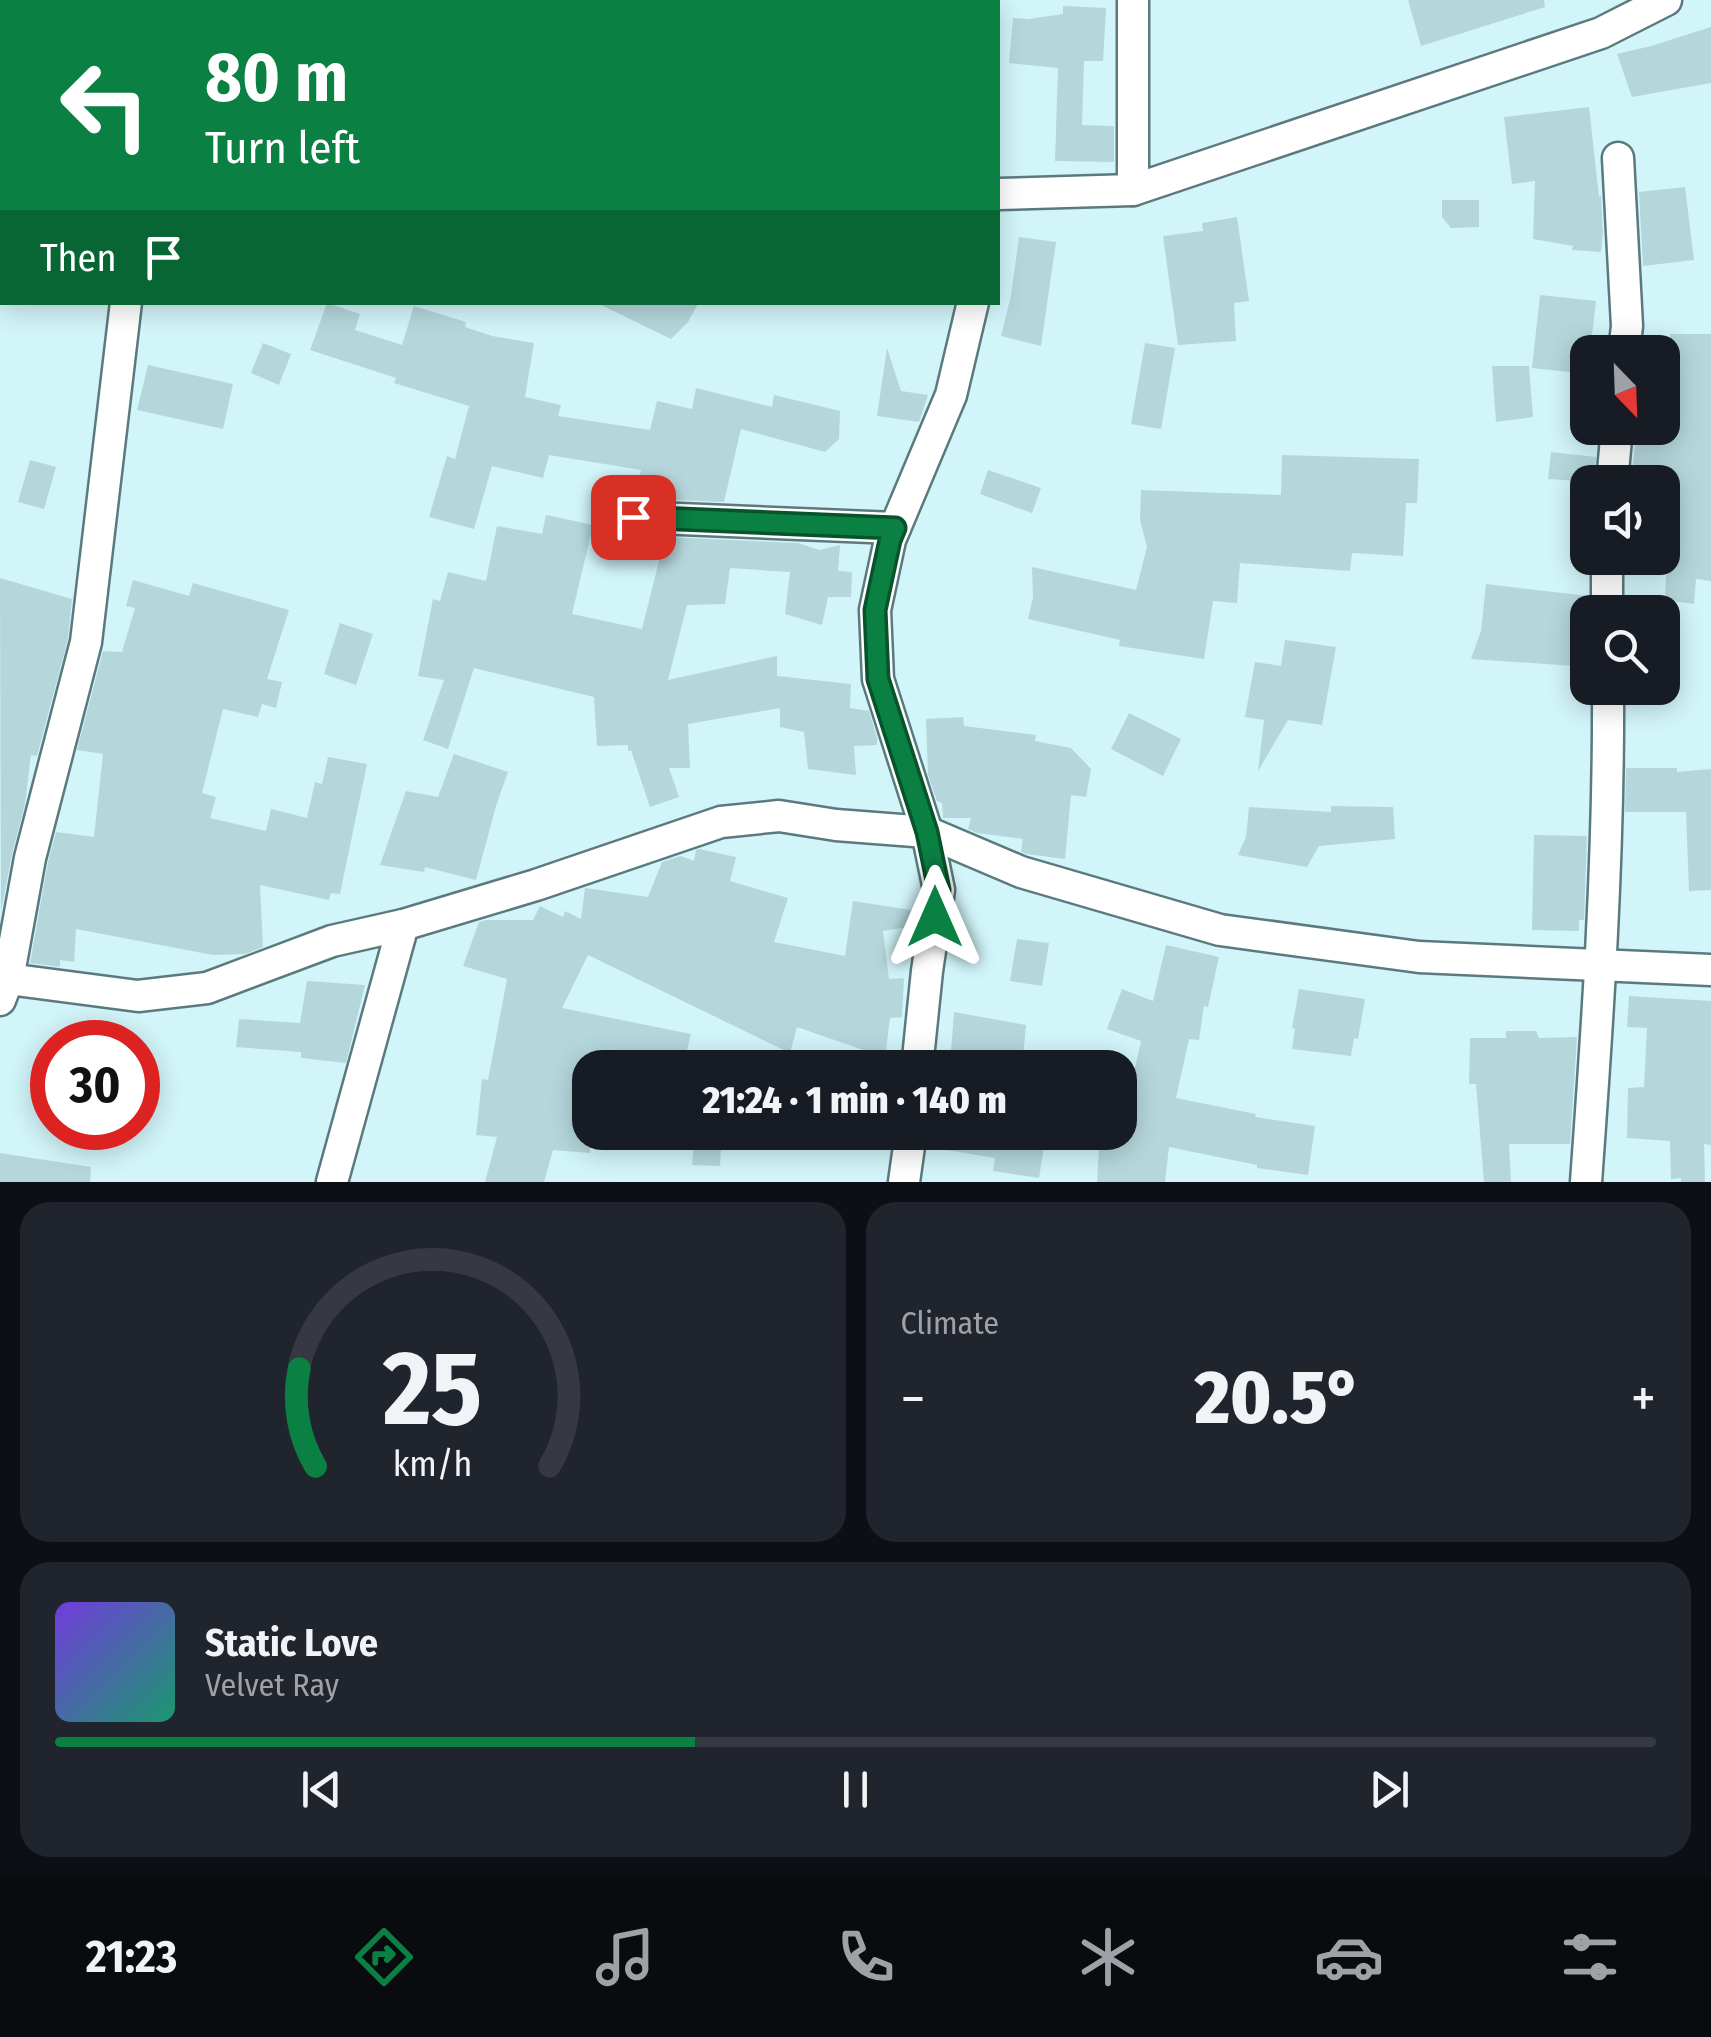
<!DOCTYPE html>
<html lang="en">
<head>
<meta charset="utf-8">
<style>
  body { margin:0; font-family:"Fira Sans Condensed",sans-serif; background:#20242c; color:#f1f3f6; height:100vh; display:flex; flex-direction:column; font-size:38px; white-space:nowrap }
  * { box-sizing:border-box; margin:0 }
  p { font-size:32px; color:#9ea1a6 }
  .icon { flex:none; width:55px; height:55px; fill:none; stroke:currentColor; stroke-width:2; stroke-linecap:round; stroke-linejoin:round }
  .map { position:relative; height:1182px; overflow:hidden }
  .side { display:flex; flex-direction:column; gap:20px; padding:20px; background:#0d0f14; flex:1 }
  .side>* { flex:none }
  .top-card { position:absolute; left:0px; top:0px; width:1000px; height:305px; box-shadow:0 5px 25px #0003; background:#0b8043; color:#fff; overflow:hidden }
  .needle { width:65px; rotate:157deg }
  .fabs { position:absolute; left:1570px; top:335px; display:grid; gap:20px }
  .fabs a { display:grid; place-items:center; width:110px; height:110px; border-radius:20px; background:#171b24; box-shadow:0 5px 25px #0003; font-size:50px }
  .speed { position:absolute; left:30px; top:1020px; display:flex; gap:20px; font-size:50px; font-weight:700; text-align:center }
  .speed>* { display:grid; place-content:center; width:130px; height:130px; border-radius:50%; background:#171b24; box-shadow:0 5px 25px #0003; line-height:1 }
  .speed .limit { border:15px solid #d22; background:#fff; color:#111 }
  .pin { position:absolute; display:grid; place-items:center; width:85px; height:85px; color:#fff; margin:-42px; border-radius:20px; box-shadow:0 5px 15px #0006 }
  .me { position:absolute; width:110px; margin:-55px; rotate:0deg; stroke-linejoin:round; filter:drop-shadow(0 0 8px #0008) }
  .turn { display:flex; align-items:center; gap:35px; height:210px; padding:0 40px; font-size:45px }
  .turn .icon { width:130px; height:130px; stroke-width:2.5 }
  .turn b { display:block; font-size:70px; line-height:85px }
  .then { display:flex; align-items:center; height:95px; padding:0 40px; background:#0003; gap:20px; font-size:38px }
  .big { font-size:75px; font-weight:800; line-height:1.1 }
  .side .card { flex:1; display:flex; flex-direction:column; justify-content:center; gap:15px; min-width:0; padding:0 35px; border-radius:30px; background:#20242c }
  .side .dial { align-items:center; gap:0 }
  .dial svg { height:260px; overflow:visible; fill:none; stroke:#363941; stroke-width:7; stroke-linecap:round; text-anchor:middle }
  .dial text { fill:#f1f3f6; stroke:none }
  .song { display:flex; align-items:center; gap:30px }
  .cover { width:120px; height:120px; border-radius:15px; background:linear-gradient(135deg,hsl(260 70% 55%),hsl(160 70% 35%)) }
  .played { height:10px; border-radius:5px; background:linear-gradient(90deg,#0b8043 40%,#363941 40%) }
  .keys { display:flex; justify-content:space-around; direction:ltr }
  .heat { display:flex; justify-content:space-between; align-items:center; font-size:55px; direction:ltr }
  .side .tiles { flex:1; display:grid; gap:20px; grid-template-columns:1fr 1fr }
  .card:last-child { grid-column:span 2 }
  .trip { position:absolute; left:572px; top:1050px; width:565px; height:100px; border-radius:30px; background:#171b24; box-shadow:0 5px 25px #0003; font-weight:800; line-height:100px; text-align:center }
  .menu { display:flex; height:160px; justify-content:space-around; align-items:center; background:#090b0e; color:#9ea1a6 }
  .menu .icon { width:70px; height:70px }
  .menu .active { color:#0b8043 }
  .menu b { font-size:45px; color:#f1f3f6 }
  .map>svg:first-child { display:block }
  .building { fill:#b5d7db }
  .lines { fill:none; stroke-linecap:round; stroke-linejoin:round }
  .street-casing { stroke:#5a7a7e; stroke-width:35 }
  .street { stroke:#fff; stroke-width:30 }
  .route-casing { stroke:#07532c; stroke-width:25 }
  .route { stroke:#0b8043; stroke-width:18 }
</style>
</head>
<body>
<div class="map">
<svg width="1711" height="1182" viewBox="0 0 1711 1182">
  <rect width="100%" height="100%" fill="#d2f5fa"/>
  <g class="building">
    <path d="M1408,0H1544L1545,7L1421,46Z"/>
    <path d="M1063,6L1106,8L1103,61H1084L1082,125L1114,126V162L1055,161L1058,68L1009,63L1013,18L1029,19L1063,14Z"/>
    <path d="M1711,27V83L1632,97L1617,54L1651,46Z"/>
    <path d="M1589,107L1599,197L1601,196L1603,233L1601,252L1572,250L1573,246L1533,239L1535,181L1512,184L1504,117Z"/>
    <path d="M1685,187L1694,260L1643,266L1639,192Z"/>
    <path d="M1442,200H1479V227L1451,228L1442,217Z"/>
    <path d="M1237,217L1249,301L1234,303L1236,341L1178,345L1163,236L1203,231L1202,223Z"/>
    <path d="M1019,237L1056,242L1041,346L1001,336L1011,295Z"/>
    <path d="M1540,295L1596,301L1590,352H1588V374L1532,368Z"/>
    <path d="M595,302H699L688,322L671,339Z"/>
    <path d="M327,303L360,314L355,330L402,345L414,306L466,322L465,327L492,336L534,343L525,397L561,405L558,416L650,430L657,401L692,409L696,388L772,407L774,395L840,411L839,439L825,452L741,429L724,502L653,499L635,495L641,470L549,455L543,478L492,466L474,529L429,517L447,456L455,459L469,406L394,383L396,378L310,350Z"/>
    <path d="M1670,334H1711V581L1696,579L1694,604L1665,600L1669,517H1662V482H1631L1637,428H1662V351H1671Z"/>
    <path d="M263,343L291,354L279,385L251,373Z"/>
    <path d="M1145,343L1175,348L1161,429L1131,424Z"/>
    <path d="M887,348L901,391L928,395L919,422L877,416Z"/>
    <path d="M148,365L233,384L223,429L137,410Z"/>
    <path d="M1492,366H1529L1533,417L1496,422Z"/>
    <path d="M1551,452L1596,457L1594,482L1548,479Z"/>
    <path d="M1282,455L1419,459L1417,503H1406L1403,556L1352,553L1350,571L1240,563L1237,603L1213,601L1204,659L1119,646L1120,640L1028,619L1033,597L1032,567L1136,590L1147,547L1140,520L1141,490L1281,495Z"/>
    <path d="M30,460L56,467L44,509L18,502Z"/>
    <path d="M988,470L1041,488L1032,513L980,494Z"/>
    <path d="M546,515L593,525L572,614L642,629L665,537L798,543L819,550L840,545L838,571L852,572L851,597H828L822,625L785,614L790,572L730,568L725,604L687,605L668,680L777,656V676L851,684L850,708L869,711L877,738V745L854,746L856,775L808,769L804,732L780,727V708L688,724L690,768H669L679,797L650,807L631,750L628,751V745L597,746L594,697L474,668L448,749L423,740L444,680L418,676L433,599L440,601L448,572L486,581L497,526L542,534Z"/>
    <path d="M0,578L72,599L68,639L37,756L31,755L25,804L12,854L1,912Z"/>
    <path d="M133,580L189,596L193,583L289,610L267,679L282,682L276,708L262,704L258,717L223,709L202,793L216,797L210,818L266,831L271,809L307,818L315,782L322,784L328,757L367,764L340,894L331,893L329,900L260,885L263,947L245,954L213,955L76,929L74,962L60,960V967L30,963L48,862L56,832L94,837L103,754L77,750L103,651L122,652L135,608L126,606Z"/>
    <path d="M1486,584L1588,596V667L1471,659L1481,631Z"/>
    <path d="M340,623L373,634L356,685L324,674Z"/>
    <path d="M1285,640L1336,647L1322,725L1288,720L1258,771L1264,720L1245,717L1255,662L1281,666Z"/>
    <path d="M1129,713L1181,739L1163,776L1111,749Z"/>
    <path d="M963,717L964,726L1036,735L1035,741L1071,748L1091,769L1086,797L1071,795L1065,859L1027,854L1021,852L1023,839L977,833L968,829L971,818H943L942,803L937,801L928,775L926,719Z"/>
    <path d="M454,754L508,772L496,806L476,880L425,867L424,872L380,865L406,791L438,797Z"/>
    <path d="M1626,768H1677V772L1711,769V890L1689,891L1686,812H1625Z"/>
    <path d="M1331,806L1393,807L1395,839L1319,846L1307,867L1238,855L1246,837L1249,807L1331,812Z"/>
    <path d="M1534,835L1587,836L1584,920H1579V931L1532,930Z"/>
    <path d="M699,849L736,857L730,881L788,898L774,942L845,956L853,901L917,911L915,926L883,931L889,979L904,978L902,1017L890,1018L886,1050L866,1051L797,1027L790,1053L588,955L562,1008L691,1034L684,1063L643,1053L640,1068H590V1153L553,1150L544,1182H485L497,1137L476,1135L482,1079L488,1080L507,979L463,966L479,922L486,920H533L540,906L563,917L565,911L581,919L585,888L648,897L662,862L681,856L694,861L696,850Z"/>
    <path d="M1017,939L1049,943L1042,986L1010,981Z"/>
    <path d="M1166,945L1219,957L1208,1007L1204,1006L1199,1040L1189,1039L1176,1098L1256,1114L1255,1117L1315,1126L1308,1175L1257,1168V1165L1169,1147L1165,1182H1097L1099,1148L1117,1149L1141,1041L1107,1029L1122,989L1153,1001Z"/>
    <path d="M307,981L365,985L346,1063L301,1058V1052L236,1047L239,1019L300,1023Z"/>
    <path d="M1299,989L1365,999L1358,1039L1354,1038L1351,1056L1292,1049L1295,1029L1292,1028Z"/>
    <path d="M1629,996L1711,1001V1145L1704,1144L1705,1182H1681V1178L1671,1179L1670,1141L1627,1138L1628,1088L1644,1087L1647,1028L1627,1027Z"/>
    <path d="M954,1012L1026,1025L1023,1058L951,1052Z"/>
    <path d="M1506,1031H1536L1539,1038L1577,1037L1570,1144H1509L1511,1182H1484L1476,1084H1469L1470,1038H1506Z"/>
    <path d="M695,1132H722L720,1166L692,1165Z"/>
    <path d="M929,1132H995L1045,1140L1039,1178L993,1171L995,1158L928,1147Z"/>
    <path d="M0,1153L91,1167L90,1182H0Z"/>
  </g>
  <g class="lines">
    <defs>
      <g id="street">
        <path d="M453,0L459,2"/>
        <path d="M211,2L212,0"/>
        <path d="M676,2L677,0"/>
        <path d="M1618,158L1627,326L1624,352"/>
        <path d="M1133,190V0"/>
        <path d="M998,194L1133,190L1601,33L1666,0"/>
        <path d="M1612,482L1617,428"/>
        <path d="M633,517L895,528"/>
        <path d="M1607,558V612"/>
        <path d="M8,979L138,996L207,988L332,941L403,925L536,885L721,822L779,816L836,825L927,832L1021,872L1220,930L1419,957L1711,970"/>
        <path d="M0,1000L8,979L30,858L86,642L126,302"/>
        <path d="M917,1068L927,971L939,890L927,832L878,679L875,610L890,540L951,395L973,302"/>
        <path d="M332,1182L403,925"/>
        <path d="M904,1182L911,1132"/>
        <path d="M1586,1182C1598,1017 1609,853 1608,688"/>
      </g>
    </defs>
    <use href="#street" class="street-casing"/>
    <use href="#street" class="street"/>
  </g>
  <g class="lines">
    <defs>
      <path id="route" d="M633,517L895,528L890,540L875,610L878,679L927,832L939,890L935,917"/>
    </defs>
    <use href="#route" class="route-casing"/>
    <use href="#route" class="route"/>
  </g>
</svg>
<div class="fabs">
<a><svg class="needle" viewBox="-14 -14 28 28"><path d="M0-13l5 13h-10z" fill="#e53935"/><path d="M0 13l5-13h-10z" fill="#9ea1a6"/></svg></a>
<a><svg class="icon" aria-label="sound" viewBox="0 0 24 24"><path d="M4 9h4l5-4v14l-5-4H4zM17 9q2 3 0 6"/></svg></a>
<a><svg class="icon" aria-label="search" viewBox="0 0 24 24"><circle cx="10" cy="10" r="6"/><path d="M15 15l6 6"/></svg></a>
</div>
<div class="speed"><div class="limit">30</div></div>
<div class="pin" style="left:633px;top:517px;background:#d93025"><svg class="icon" aria-label="arrive" viewBox="0 0 24 24"><path d="M6 21V4h12l-3 4 3 4H6"/></svg></div>
<svg class="me" style="left:935px;top:917px" viewBox="-20 -20 40 40"><path d="M0-17L14 15 0 8-14 15z" fill="#0b8043" stroke="#fff" stroke-width="4"/></svg>
<div class="trip">21:24 · 1 min · 140 m</div>
<div class="top-card">
<div class="turn"><svg class="icon" aria-label="left" viewBox="0 0 24 24"><path d="M17 20v-9H6M10 6l-5 5 5 5"/></svg><div><b>80 m</b>Turn left</div></div>
<div class="then">Then<svg class="icon" aria-label="arrive" viewBox="0 0 24 24"><path d="M6 21V4h12l-3 4 3 4H6"/></svg></div>
</div>
</div>
<section class="side">
<div class="tiles">
<div class="card dial"><svg viewBox="0 0 100 80">
<path d="M14 69A42 42 0 1 1 86 69"/>
<path d="M14 69A42 42 0 0 1 9 39" stroke="#0b8043"/>
<text x="50" y="56" font-size="32" font-weight="700">25</text>
<text x="50" y="72" font-size="11">km/h</text>
</svg></div>
<div class="card"><p>Climate</p>
<div class="heat"><a>−</a><b class="big">20.5°</b><a>+</a></div>
</div>
<div class="card">
<div class="song"><i class="cover"></i><div><b>Static Love</b><p>Velvet Ray</p></div></div>
<div class="played"></div>
<div class="keys"><svg class="icon" aria-label="previous" viewBox="0 0 24 24"><path d="M18 5L8 12l10 7zM5 5v14"/></svg><svg class="icon" aria-label="pause" viewBox="0 0 24 24"><path d="M8 5v14M16 5v14"/></svg><svg class="icon" aria-label="next" viewBox="0 0 24 24"><path d="M6 5l10 7-10 7zM19 5v14"/></svg></div>
</div>
</div>
</section>
<nav class="menu">
<b>21:23</b>
<svg class="icon active" aria-label="directions" viewBox="0 0 24 24"><path d="M12 3l9 9-9 9-9-9zM9 14v-3h6M13 9l2 2-2 2"/></svg>
<svg class="icon" aria-label="music" viewBox="0 0 24 24"><path d="M9 18V5l10-2v13"/><circle cx="6" cy="18" r="3"/><circle cx="16" cy="16" r="3"/></svg>
<svg class="icon" aria-label="phone" viewBox="0 0 24 24"><path d="M5 4h4l2 5-3 2q2 4 5 5l2-3 5 2v4C11 20 4 13 5 4z"/></svg>
<svg class="icon" aria-label="climate" viewBox="0 0 24 24"><path d="M12 3v18M4 7l16 10M4 17L20 7"/></svg>
<svg class="icon" aria-label="car" viewBox="0 0 24 24"><path d="M5 17H2v-5l4-1 3-4h7l3 4 3 1v5h-3M9 17h6M6 11h13"/><circle cx="7" cy="17" r="2"/><circle cx="17" cy="17" r="2"/></svg>
<svg class="icon" aria-label="filters" viewBox="0 0 24 24"><path d="M4 7h16M4 17h16"/><circle cx="9" cy="7" r="2"/><circle cx="15" cy="17" r="2"/></svg>
</nav>
</body>
</html>
